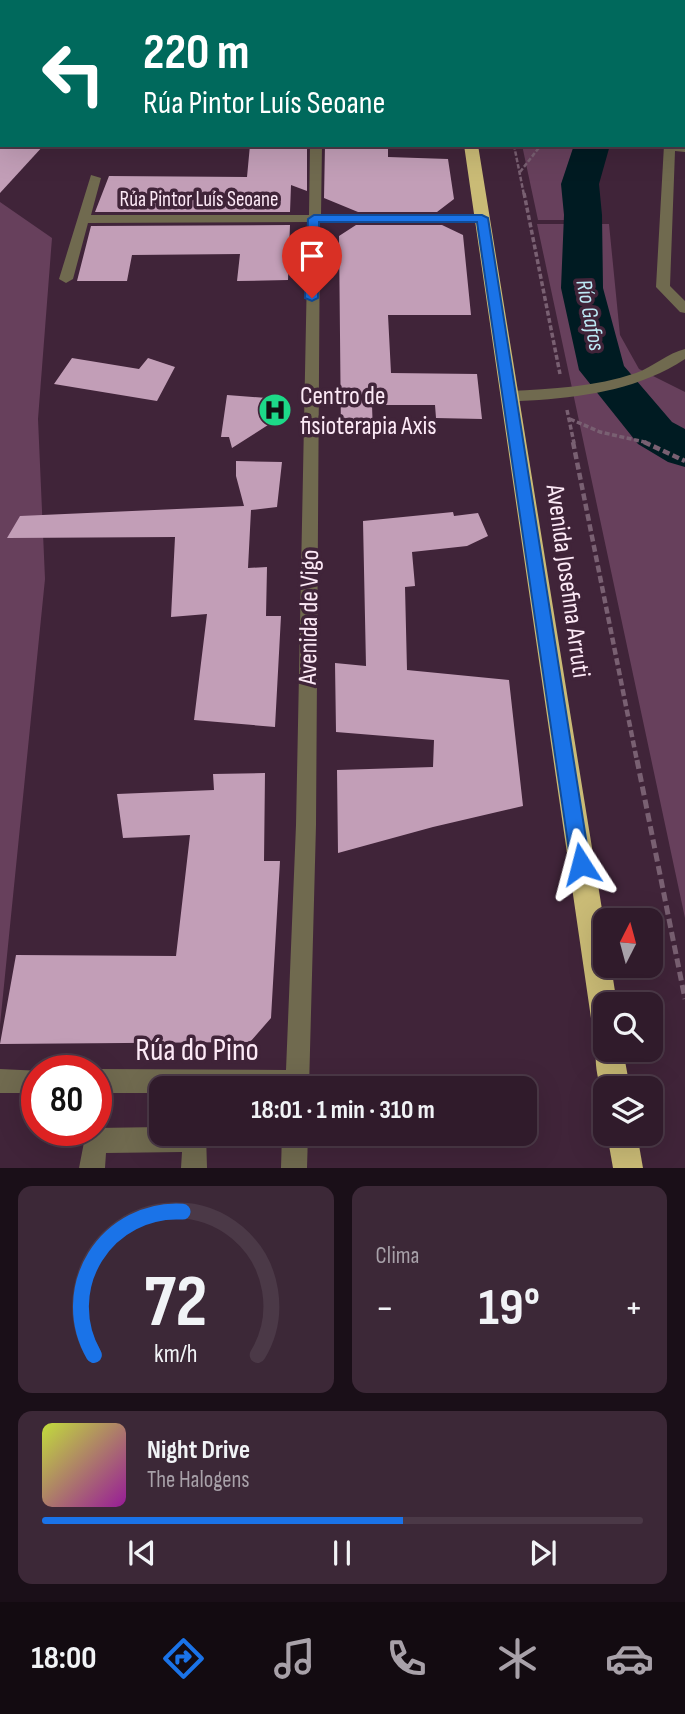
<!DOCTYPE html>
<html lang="es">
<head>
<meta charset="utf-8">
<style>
  body { margin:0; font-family:"Sofia Sans Condensed",sans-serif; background:#3c2837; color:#f1f3f6; height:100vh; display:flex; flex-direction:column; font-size:26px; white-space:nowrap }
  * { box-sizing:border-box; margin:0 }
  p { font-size:23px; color:#a8a1a9 }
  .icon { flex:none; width:38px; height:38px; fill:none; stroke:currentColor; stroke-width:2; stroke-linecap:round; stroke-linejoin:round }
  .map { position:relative; height:1168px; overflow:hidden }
  .sheet { display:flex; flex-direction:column; gap:18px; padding:18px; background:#1a0f18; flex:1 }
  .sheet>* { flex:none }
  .top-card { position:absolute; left:0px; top:0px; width:686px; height:147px; box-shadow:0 7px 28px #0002,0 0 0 2px #4b3947; background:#00695c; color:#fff; overflow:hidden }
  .needle { width:46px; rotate:6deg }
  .tools { position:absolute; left:593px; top:908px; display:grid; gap:14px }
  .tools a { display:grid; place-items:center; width:70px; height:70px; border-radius:14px; background:#301b2b; box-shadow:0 7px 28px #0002,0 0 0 2px #4b3947; font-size:35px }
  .speed { position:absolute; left:21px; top:1055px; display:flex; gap:14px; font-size:35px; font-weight:700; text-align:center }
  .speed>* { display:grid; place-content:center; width:91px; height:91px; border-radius:50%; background:#301b2b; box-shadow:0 7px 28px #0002,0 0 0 2px #4b3947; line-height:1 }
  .speed .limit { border:10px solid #d22; background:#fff; color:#111 }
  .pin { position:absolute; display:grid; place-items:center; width:60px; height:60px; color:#fff; margin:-72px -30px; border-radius:50% 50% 50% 0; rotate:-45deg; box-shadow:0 0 7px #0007 }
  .pin .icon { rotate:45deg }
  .me { position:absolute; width:77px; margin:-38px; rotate:351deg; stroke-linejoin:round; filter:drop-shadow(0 0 5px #0008) }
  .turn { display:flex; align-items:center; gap:24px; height:147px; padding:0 28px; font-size:32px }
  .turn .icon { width:91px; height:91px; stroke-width:2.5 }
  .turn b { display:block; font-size:49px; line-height:60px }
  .big { font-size:52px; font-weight:700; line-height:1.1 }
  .sheet .card { flex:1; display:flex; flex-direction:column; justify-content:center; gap:10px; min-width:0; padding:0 24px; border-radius:14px; background:#3c2837 }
  .sheet .dial { align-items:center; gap:0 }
  .dial svg { height:182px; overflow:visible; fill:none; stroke:#4b3947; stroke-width:7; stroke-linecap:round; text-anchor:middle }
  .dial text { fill:#f1f3f6; stroke:none }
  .song { display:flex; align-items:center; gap:21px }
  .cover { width:84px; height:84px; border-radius:10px; background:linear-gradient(135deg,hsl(70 70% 55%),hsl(300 70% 35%)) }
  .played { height:7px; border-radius:4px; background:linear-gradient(90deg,#1a73e8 60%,#4b3947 60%) }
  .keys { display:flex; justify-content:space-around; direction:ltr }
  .heat { display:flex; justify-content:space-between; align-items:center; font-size:38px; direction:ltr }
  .sheet .tiles { flex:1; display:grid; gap:18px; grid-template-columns:1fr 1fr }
  .card:last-child { grid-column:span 2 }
  .trip { position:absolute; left:149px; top:1076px; width:388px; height:70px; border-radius:14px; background:#301b2b; box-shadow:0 7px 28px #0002,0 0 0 2px #4b3947; font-weight:700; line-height:70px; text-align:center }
  .menu { display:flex; height:112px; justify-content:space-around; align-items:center; background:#130b11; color:#a8a1a9 }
  .menu .icon { width:49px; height:49px }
  .menu .selected { color:#1a73e8 }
  .menu b { font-size:32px; color:#f1f3f6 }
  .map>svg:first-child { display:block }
  .green { fill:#67405c }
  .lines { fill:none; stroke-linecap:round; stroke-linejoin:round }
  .river { fill:#001b22; fill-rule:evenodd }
  .building { fill:#c29eb7 }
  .path-far3 { stroke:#796072; stroke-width:2.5; stroke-dasharray:4.5 2; stroke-linecap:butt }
  .path-far2 { stroke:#796072; stroke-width:3.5; stroke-dasharray:5 2.5; stroke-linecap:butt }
  .path-far1 { stroke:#796072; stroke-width:4.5; stroke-dasharray:7 3.5; stroke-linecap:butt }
  .path { stroke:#796072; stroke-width:5; stroke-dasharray:9 4.5; stroke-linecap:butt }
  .minor { fill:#706a4f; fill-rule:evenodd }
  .major { fill:#b0a46b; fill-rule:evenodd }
  .highway { fill:#cabb76; fill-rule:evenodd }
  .route { fill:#1a73e8; stroke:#114b97; stroke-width:2 }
  .labels { text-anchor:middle; stroke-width:7; stroke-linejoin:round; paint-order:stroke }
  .far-street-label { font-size:21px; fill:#fce9f6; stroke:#402439 }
  .far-water-label { font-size:23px; font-style:italic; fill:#bde9f5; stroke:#402439 }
  .poi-label { font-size:26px; fill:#fce9f6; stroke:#402439; text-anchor:start }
  .street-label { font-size:26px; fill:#fce9f6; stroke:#402439 }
  .near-street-label { font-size:32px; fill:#fce9f6; stroke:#402439 }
</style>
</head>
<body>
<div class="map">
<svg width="685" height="1168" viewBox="0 0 685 1168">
  <rect width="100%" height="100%" fill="#402439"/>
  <g class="green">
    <path d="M522,145H584L574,177L578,220H538Z"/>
    <path d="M0,202L52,238L38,419L45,579L0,1025Z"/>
    <path d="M537,224H609L620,335L639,369L685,392V918Z"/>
  </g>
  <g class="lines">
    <g class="river">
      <rect x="592" y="0" width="30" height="2"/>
      <path d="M574,145H610L599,184L602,215L603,288L624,366L672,422L685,429V467L668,462L638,444L579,370L561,288L564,215L561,184Z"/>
    </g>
  </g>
  <g class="building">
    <path d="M0,145H44L0,193Z"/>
    <path d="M250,145H307V191L291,185L290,212H95L109,176L247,177Z"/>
    <path d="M325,145H388V157L448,159L454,199L437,212H358L324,198Z"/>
    <path d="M290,225L288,280L237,281L240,254L132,255L127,281H77L91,226Z"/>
    <path d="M356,225H442L463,235L471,315H388L391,373L477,374L482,419L436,418L435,405H372L373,434H341L339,236Z"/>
    <path d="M72,358L139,369L148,358L175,367L157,401L54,384Z"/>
    <path d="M227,395L280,399L282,416L232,448L229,437H221Z"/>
    <path d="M236,461L282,462L277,507L251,510L248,568L267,567L266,616H281L275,727L194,720L207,614L171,617L175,537L7,538L20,516L244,506L236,476Z"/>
    <path d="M453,512L454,516L478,513L488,536L467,546L412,552L415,586L405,587L407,670L509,680L523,806L433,827L338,853L337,770L433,767L434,740L336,732L335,663L366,666L363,521Z"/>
    <path d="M265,773L264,861H280L271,1018L250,1042L0,1044L16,955L176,956L190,835L123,838L117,794L214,790L213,774Z"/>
  </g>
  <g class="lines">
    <g class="path-far3">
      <path d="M514,145L524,195"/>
      <path d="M520,172L541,145"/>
    </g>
    <g class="path-far2">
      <path d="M524,193L560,374"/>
      <path d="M567,410L574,443"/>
      <path d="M570,419L600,432L649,443"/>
    </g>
    <g class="path-far1">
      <path d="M573,442L637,761"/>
      <path d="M644,442L685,461"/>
    </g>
    <path class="path" d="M637,760L685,999"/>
    <g class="minor">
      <path d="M27,0H37L26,2Z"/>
      <path d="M137,0H147L136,2Z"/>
      <rect x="310" y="0" width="10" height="2"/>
      <path d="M0,68H2L0,78Z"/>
      <rect x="0" y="103" width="2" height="6"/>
      <path d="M310,145H322L321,215L482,214L488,218L482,222H320L316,825L309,1088H161V1093H96V1071H91L96,1069L286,1070L296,825L308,222L88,223L73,279L66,283L59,279L91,175L101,178L91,215H309Z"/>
      <path d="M664,145L685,146V152L675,151L670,286L685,301V313L680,312L656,287Z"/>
      <path d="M685,349V359C641,388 590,396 539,400C528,400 510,404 503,396L510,391C552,389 595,387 636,373C653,367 668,353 685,349Z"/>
      <path d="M0,1069L42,1071H37V1093H0Z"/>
      <path d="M161,1127V1134H206L207,1168H181L182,1152L106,1153L105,1168H79L86,1132L96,1128Z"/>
      <path d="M282,1134H308L307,1168H281Z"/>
    </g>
    <rect class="major" x="684" y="72" width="1" height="6"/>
    <g class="highway">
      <path d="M436,0H448L449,2H437Z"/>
      <path d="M464,145H478L606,934V966H611L617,1004H606V1050H623L630,1088H606V1099C597,1083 592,1056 599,1040L603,1038L596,1035L592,1025Z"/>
      <path d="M607,1134H637L643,1168H613Z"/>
    </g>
  </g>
  <path class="route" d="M314,215H482L488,218L590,864L588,870L581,873L574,870L571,864L477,222H319L318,298L312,301L305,298L308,219Z"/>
  <defs>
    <symbol id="hospital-disc" viewBox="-11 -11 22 22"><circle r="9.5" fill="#1dd988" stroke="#402439"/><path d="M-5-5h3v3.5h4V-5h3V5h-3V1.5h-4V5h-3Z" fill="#111"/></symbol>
  </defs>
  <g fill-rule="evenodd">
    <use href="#hospital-disc" x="256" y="391" width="38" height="38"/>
  </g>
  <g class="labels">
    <g class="far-street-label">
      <text x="199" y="206">Rúa Pintor Luís Seoane</text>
    </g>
    <g class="far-water-label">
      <text transform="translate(591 315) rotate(79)" y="8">Río Gafos</text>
    </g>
    <g class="poi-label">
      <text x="300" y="404">Centro de<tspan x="300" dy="30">fisioterapia Axis</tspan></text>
    </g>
    <g class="street-label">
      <text transform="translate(569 581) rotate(82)" y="9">Avenida Josefina Arruti</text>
      <text transform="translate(308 617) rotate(-89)" y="9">Avenida de Vigo</text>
    </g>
    <g class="near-street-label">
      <text x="197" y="1060">Rúa do Pino</text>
    </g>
  </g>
</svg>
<div class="tools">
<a><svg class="needle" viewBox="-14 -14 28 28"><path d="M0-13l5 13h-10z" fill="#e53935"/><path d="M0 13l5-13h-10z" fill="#a8a1a9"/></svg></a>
<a><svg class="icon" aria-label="search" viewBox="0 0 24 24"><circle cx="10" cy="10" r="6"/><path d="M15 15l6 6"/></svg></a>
<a><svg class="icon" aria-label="layers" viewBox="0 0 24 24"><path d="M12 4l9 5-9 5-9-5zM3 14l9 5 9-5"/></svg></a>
</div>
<div class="speed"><div class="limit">80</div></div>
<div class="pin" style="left:312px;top:298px;background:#d93025"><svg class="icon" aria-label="arrive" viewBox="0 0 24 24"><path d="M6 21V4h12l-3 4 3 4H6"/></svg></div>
<svg class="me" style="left:581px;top:864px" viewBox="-20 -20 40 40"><path d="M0-17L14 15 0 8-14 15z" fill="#1a73e8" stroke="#fff" stroke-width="4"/></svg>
<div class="trip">18:01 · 1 min · 310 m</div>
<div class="top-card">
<div class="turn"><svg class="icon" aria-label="left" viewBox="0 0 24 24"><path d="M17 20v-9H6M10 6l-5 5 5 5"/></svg><div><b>220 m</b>Rúa Pintor Luís Seoane</div></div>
</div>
</div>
<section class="sheet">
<div class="tiles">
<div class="card dial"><svg viewBox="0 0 100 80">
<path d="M14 69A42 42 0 1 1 86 69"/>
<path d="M14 69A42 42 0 0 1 53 6" stroke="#1a73e8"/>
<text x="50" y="56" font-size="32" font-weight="700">72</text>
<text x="50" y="72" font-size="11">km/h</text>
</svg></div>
<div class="card"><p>Clima</p>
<div class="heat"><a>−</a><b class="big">19°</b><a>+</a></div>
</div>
<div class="card">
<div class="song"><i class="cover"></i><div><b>Night Drive</b><p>The Halogens</p></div></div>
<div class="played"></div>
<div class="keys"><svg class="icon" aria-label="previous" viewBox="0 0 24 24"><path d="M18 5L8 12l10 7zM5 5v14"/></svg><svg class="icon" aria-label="pause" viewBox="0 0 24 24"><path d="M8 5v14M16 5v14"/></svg><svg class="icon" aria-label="next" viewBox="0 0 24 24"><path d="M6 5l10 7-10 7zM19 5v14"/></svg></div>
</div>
</div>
</section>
<nav class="menu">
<b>18:00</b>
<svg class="icon selected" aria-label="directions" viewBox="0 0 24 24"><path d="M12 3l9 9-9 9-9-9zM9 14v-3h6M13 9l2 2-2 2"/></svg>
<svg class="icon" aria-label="music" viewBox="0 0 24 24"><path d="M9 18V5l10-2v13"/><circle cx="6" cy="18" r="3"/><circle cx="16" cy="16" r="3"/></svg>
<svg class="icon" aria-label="phone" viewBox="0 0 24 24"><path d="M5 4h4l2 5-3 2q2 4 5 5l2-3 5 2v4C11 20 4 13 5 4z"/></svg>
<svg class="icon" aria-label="climate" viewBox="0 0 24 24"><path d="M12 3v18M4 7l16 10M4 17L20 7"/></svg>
<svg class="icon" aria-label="car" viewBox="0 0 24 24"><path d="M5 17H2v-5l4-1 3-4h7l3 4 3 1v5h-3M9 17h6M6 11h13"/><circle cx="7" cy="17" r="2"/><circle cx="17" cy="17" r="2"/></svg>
</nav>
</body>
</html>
